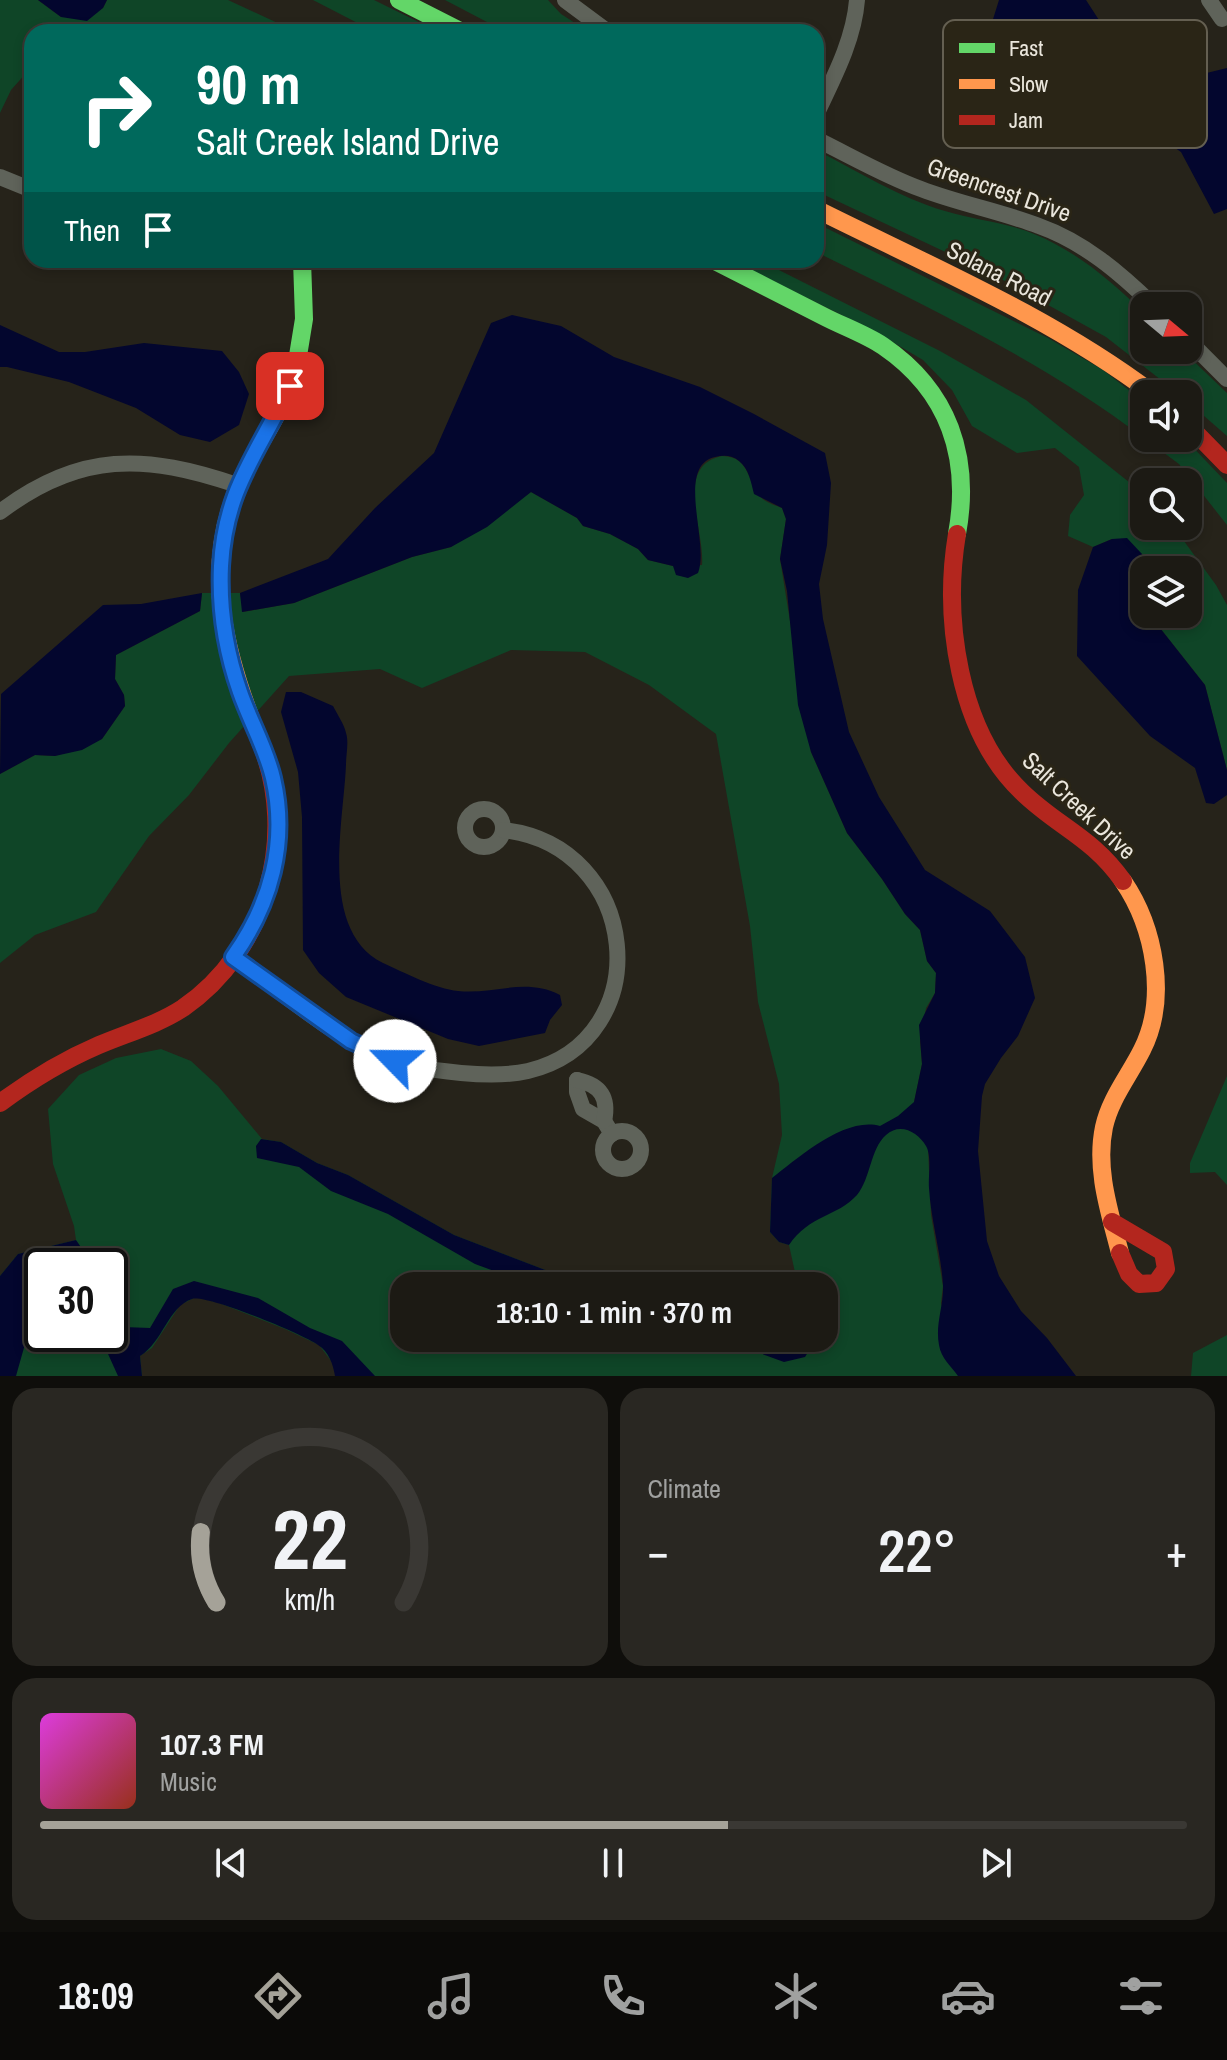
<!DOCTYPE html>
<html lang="en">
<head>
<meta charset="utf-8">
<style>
  body { margin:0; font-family:"Archivo Narrow",sans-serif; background:#292722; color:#f1f3f6; height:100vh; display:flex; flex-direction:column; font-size:30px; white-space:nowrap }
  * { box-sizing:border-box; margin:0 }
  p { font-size:26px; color:#a0a1a0 }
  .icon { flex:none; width:44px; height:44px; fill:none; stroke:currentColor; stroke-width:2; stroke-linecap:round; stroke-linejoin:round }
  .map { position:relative; height:1376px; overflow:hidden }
  .details { display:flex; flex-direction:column; gap:12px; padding:12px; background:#0f0e0b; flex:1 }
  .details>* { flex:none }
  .banner { position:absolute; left:24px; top:24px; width:800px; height:244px; border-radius:24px; box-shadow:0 4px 12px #0003,0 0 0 2px #3a3834; background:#00695c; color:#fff; overflow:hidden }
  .needle { width:52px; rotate:109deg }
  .buttons { position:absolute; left:1130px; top:292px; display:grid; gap:16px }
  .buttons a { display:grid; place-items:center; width:72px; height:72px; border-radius:16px; background:#1c1a14; box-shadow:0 4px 12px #0003,0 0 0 2px #3a3834; font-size:40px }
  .speed { position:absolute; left:24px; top:1248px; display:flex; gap:16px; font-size:40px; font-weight:700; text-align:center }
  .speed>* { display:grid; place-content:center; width:104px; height:104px; border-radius:50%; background:#1c1a14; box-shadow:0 4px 12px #0003,0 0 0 2px #3a3834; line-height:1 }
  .speed .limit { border:4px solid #111; border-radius:12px; background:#fff; color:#111 }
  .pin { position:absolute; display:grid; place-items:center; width:68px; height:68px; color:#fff; margin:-34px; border-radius:16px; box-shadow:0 4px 12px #0006 }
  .me { position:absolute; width:88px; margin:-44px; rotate:293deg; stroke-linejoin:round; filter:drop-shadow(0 0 6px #0008) }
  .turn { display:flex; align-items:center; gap:28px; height:168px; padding:0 40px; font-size:36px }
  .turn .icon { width:104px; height:104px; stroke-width:2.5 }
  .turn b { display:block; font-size:56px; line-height:68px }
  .then { display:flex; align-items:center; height:76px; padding:0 40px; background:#0003; gap:16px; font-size:30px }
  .big { font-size:60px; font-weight:600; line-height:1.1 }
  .details .widget { flex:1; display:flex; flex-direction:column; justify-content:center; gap:12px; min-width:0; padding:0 28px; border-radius:24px; background:#292722 }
  .details .dial { align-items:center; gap:0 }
  .dial svg { height:208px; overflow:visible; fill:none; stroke:#3a3834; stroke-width:7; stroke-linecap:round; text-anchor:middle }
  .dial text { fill:#f1f3f6; stroke:none }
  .song { display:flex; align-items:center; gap:24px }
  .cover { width:96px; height:96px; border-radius:12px; background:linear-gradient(135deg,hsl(300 70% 55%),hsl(10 70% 35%)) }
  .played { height:8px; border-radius:4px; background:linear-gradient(90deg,#a5a298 60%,#3a3834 60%) }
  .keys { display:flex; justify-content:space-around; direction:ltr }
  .heat { display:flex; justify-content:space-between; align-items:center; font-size:44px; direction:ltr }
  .details .tiles { flex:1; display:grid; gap:12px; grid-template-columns:1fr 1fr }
  .widget:last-child { grid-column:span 2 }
  .trip { position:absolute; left:390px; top:1272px; width:448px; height:80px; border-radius:24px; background:#1c1a14; box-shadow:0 4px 12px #0003,0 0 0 2px #3a3834; font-weight:600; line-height:80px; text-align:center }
  .dock { display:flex; height:128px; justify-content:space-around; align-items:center; background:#0b0a08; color:#a0a1a0 }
  .dock .icon { width:56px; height:56px }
  .dock .active { color:#a5a298 }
  .dock b { font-size:36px; color:#f1f3f6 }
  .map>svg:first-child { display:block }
  .green { fill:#0f4527; fill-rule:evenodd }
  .water { fill:#03062e }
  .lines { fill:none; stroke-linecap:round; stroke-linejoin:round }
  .street { stroke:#5f635a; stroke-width:16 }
  .fast { stroke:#63d668; stroke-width:18 }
  .slow { stroke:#ff974d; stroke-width:18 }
  .jam { stroke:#b3261e; stroke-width:18 }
  .route-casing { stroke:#114b97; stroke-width:20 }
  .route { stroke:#1a73e8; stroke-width:14 }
  .labels { text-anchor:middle; stroke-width:6; stroke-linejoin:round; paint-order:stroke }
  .street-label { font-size:24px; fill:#eae6dc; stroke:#2a2516 }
  .key { fill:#2a2516; stroke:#645f51; stroke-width:2 }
  .key-label { font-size:22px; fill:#eae6dc }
</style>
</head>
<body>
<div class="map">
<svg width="1227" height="1376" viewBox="0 0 1227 1376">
  <rect width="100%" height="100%" fill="#26231a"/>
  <g class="green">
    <path d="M0,0H38L61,17L103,8L107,0H228L297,32H32V72L28,71L11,90L0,113Z"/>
    <path d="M313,0H374L439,32H375Z"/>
    <path d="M445,0H548L561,14L589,32H506Z"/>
    <path d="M816,150C857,171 900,198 945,211C974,220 1005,222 1034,234C1078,252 1111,281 1144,313V350H1182L1227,393V436L1188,402V394H1179L1106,337L992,274L816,191Z"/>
    <path d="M816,223L1048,338L1103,370L1144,402V438C1043,362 929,307 816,252Z"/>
    <path d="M730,260H759L940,351L1026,400L1144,494V526H1173L1216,585L1227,605V770L1205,685L1160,628L1156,614H1188V570H1146L1142,554L1112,539L1093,547L1068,536L1070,515L1084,495L1079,467L1055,448L1017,453L972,426L952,390L923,360L874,331Z"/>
    <path d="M1144,438H1184L1227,483V525L1179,464Z"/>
    <path d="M722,456C753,457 745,484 764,500C768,503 777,506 782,508L786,519L780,559L811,752L847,833L882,879L905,914L920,930L927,961L936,973L935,993L926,1008L920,1041L922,1064L914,1102L928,1148L931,1215L943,1286L941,1303L958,1376H369L332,1362L319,1345L285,1329L219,1303L196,1297L180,1305L152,1348L140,1356L142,1376H0V1276L18,1254L76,1240L74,1226L53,1164L48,1109L79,1075L116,1058L161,1049L191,1061L218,1086L262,1139L281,1142L317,1163L348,1175L454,1235L587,1286H404V1338H751L792,1345L803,1338H824V1286H798L789,1245L779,1242L770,1232L772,1178L782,1135L779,1084L758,1002L750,926L716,734L649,685L585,652L511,650L422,688L380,669L289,676L229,743L189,795L149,836L96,912L35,935L0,963V774L35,755L55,756L102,739L125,706L124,695L115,679L116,655L200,611L202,593H240L243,612L294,603L412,557L451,547L531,492L577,518L583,526L610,534L638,549L648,560L673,566L702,565C705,530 673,466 722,456ZM42,1266H110V1334H42Z"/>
    <path d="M1227,1076V1185L1215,1172L1190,1173V1163Z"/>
    <path d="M1227,1335V1376H1191L1193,1353Z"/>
  </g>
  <g class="water">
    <path d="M38,0H107L103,8L87,21L61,17Z"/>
    <path d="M999,0H1086L1132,71L1178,80L1227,68V209L1214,214L1181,152L1114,106L1073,99L1049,114L1015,90L995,54L989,32Z"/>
    <path d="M512,315L561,326L614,357L700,387L754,414L825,453L831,483L827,545L819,584L823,619L849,732L879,797L925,870L990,911L1025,957L1035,998L1018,1036L1001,1058L985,1084L982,1096L978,1151L987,1241L999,1276L1021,1311L1047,1338L1076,1376H958C951,1366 941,1358 939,1345C935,1324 944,1306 943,1285C941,1253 931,1221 929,1188C928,1177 932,1156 926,1146C918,1132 900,1122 886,1135C870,1149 871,1178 857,1195C837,1217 809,1215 789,1245L779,1242L770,1232L772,1178C798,1158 845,1116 880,1126L898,1116L914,1102L922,1064L919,1025L935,993L936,973L927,961L920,930L905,914L882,879L847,833L811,752L798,705L787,591L780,559L786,519L782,508L754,494C751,482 749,469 739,461C732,455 724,455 715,457C675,466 710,544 698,573L688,578L676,575L673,566L648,560L638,549L610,534L583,526L577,518L531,492L487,527L451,547L412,557L294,603L242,612L240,593L328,559L375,508L434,453L491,323Z"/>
    <path d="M0,325L59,352H85L144,343L222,351L239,372L249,394L239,425L210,442L180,435L136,408L69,382L7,367H0Z"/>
    <path d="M1127,538L1142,554L1146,570L1144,614H1156L1160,628L1205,685L1227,770V795L1214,804L1206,803L1195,768L1150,736L1077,656L1078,590L1093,547L1112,539Z"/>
    <path d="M202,593L200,611L116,655L115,679L124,695L125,706L102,739L82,750L55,756L35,755L0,774L1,694L103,605L141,604Z"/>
    <path d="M286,692H301L333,706C337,714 344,724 346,733C349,742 346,755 346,764C344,821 318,931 383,963C403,972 436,989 458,991C493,995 525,977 560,995L562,1005L550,1020L545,1033L479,1046L448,1039L346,997L319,973L303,950L302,817L298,772L281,712Z"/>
    <path d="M261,1139L281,1142L317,1163L348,1175L454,1235L587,1286H535L475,1264L388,1214L331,1191L299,1167L257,1158L256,1146Z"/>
    <path d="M76,1240L94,1266H42V1296L38,1298L16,1376H0V1276L18,1254Z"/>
    <path d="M194,1281L258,1298L310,1328L342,1341L375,1376H335C333,1364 329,1352 318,1345C303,1334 206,1294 192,1299C168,1307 163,1342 140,1356L142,1376H118L99,1334H110V1313L123,1327L150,1328L173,1289Z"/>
    <path d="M719,1338H751L792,1345L803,1338H813L815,1341L805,1357L784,1362Z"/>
  </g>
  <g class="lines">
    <g class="street">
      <path d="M565,0L608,32"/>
      <path d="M1209,0L1222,19"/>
      <path d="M816,115C833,79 854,40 857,0"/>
      <path d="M816,139C851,156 885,176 921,189C960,204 1000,211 1039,226C1084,242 1120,273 1154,306"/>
      <path d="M0,177L32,190"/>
      <path d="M1188,340L1227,379"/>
      <path d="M0,512C80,451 146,454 237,485"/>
      <circle cx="484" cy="828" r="19"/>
      <path d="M233,957C278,989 329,1034 379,1055C405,1067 433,1070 461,1073C483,1075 506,1076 528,1071C660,1039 641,845 503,830"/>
      <path d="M577,1080V1092L583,1109L604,1121L612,1134"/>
      <path d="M577,1080C601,1085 609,1098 604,1121"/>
      <circle cx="622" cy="1150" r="19"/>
    </g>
    <g class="fast">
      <path d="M399,0L462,32"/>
      <path d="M713,260C750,279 786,297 823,316C842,326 865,334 883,346C949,391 971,457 957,534"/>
      <path d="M296,368L304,319L302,260"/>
    </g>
    <g class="slow">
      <path d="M816,209C930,266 1051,317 1153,394"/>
      <path d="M261,744C225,657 200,568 242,478C259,441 285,408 296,368"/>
      <path d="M1120,1253C1110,1213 1095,1170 1104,1127C1110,1099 1129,1076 1142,1050C1168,999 1155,928 1123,881"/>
    </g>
    <g class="jam">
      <path d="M1188,425L1227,465"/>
      <path d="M957,534C943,618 958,731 1022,792C1058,827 1092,837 1123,881"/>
      <path d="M0,1103C31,1080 64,1060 99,1045C127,1033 157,1025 183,1008C267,950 298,837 261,744"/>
      <path d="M1112,1222L1163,1252L1166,1269L1156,1283L1139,1284L1129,1274L1120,1253"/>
    </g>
  </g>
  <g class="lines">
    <defs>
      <path id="route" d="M290,386C259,452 225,488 221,566C219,609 226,652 240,692C250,721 266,748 273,778C288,842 271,904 233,957L351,1041L395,1061"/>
    </defs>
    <use href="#route" class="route-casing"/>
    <use href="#route" class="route"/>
  </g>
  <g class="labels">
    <g class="street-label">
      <text transform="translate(999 190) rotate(19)" y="8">Greencrest Drive</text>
      <text transform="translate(999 274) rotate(27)" y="8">Solana Road</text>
      <text transform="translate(1079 806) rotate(43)" y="8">Salt Creek Drive</text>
    </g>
  </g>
  <rect x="943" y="20" width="264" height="128" rx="12" class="key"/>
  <rect x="959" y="43" width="36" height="10" fill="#63d668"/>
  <rect x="959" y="79" width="36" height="10" fill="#ff974d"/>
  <rect x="959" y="115" width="36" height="10" fill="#b3261e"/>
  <g class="key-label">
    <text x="1009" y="56">Fast</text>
    <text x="1009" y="92">Slow</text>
    <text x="1009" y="128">Jam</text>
  </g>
</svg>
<div class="buttons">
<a><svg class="needle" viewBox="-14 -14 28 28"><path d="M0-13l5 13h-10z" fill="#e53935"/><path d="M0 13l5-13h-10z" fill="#a0a1a0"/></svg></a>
<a><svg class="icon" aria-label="sound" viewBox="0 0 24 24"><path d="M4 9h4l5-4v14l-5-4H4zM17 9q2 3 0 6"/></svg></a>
<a><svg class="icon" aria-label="search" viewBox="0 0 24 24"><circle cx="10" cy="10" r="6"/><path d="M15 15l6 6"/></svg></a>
<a><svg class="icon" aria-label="layers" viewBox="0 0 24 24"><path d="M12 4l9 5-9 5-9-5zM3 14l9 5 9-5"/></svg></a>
</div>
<div class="speed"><div class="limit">30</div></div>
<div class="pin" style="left:290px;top:386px;background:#d93025"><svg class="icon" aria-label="arrive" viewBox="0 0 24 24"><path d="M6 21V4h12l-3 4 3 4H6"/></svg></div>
<svg class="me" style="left:395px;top:1061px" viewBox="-20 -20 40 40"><circle r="19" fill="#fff"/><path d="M0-13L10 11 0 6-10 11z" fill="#1a73e8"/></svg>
<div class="trip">18:10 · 1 min · 370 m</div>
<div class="banner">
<div class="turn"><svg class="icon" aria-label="right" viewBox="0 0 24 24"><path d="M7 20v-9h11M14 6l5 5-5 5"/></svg><div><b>90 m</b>Salt Creek Island Drive</div></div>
<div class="then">Then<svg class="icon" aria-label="arrive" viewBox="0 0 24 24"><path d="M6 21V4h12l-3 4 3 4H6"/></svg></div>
</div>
</div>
<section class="details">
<div class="tiles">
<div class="widget dial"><svg viewBox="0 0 100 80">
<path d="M14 69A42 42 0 1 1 86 69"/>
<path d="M14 69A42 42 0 0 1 8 42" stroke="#a5a298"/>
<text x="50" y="56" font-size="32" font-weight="700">22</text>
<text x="50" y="72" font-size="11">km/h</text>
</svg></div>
<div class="widget"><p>Climate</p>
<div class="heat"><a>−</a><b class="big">22°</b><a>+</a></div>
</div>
<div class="widget">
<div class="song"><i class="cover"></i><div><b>107.3 FM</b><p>Music</p></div></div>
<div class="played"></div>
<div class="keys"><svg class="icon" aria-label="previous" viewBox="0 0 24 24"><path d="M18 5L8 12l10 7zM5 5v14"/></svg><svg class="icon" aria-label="pause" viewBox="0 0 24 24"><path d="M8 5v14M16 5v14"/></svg><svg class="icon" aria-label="next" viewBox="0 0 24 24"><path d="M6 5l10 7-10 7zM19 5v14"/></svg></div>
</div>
</div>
</section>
<nav class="dock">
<b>18:09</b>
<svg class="icon active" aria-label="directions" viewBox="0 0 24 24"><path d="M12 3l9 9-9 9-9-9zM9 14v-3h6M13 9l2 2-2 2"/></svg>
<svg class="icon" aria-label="music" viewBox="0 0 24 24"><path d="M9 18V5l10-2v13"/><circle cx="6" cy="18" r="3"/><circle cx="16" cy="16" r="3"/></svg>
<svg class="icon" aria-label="phone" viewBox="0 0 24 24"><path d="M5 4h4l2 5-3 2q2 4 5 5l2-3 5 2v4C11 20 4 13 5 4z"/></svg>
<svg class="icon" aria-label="climate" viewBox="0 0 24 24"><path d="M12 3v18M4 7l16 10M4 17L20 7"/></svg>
<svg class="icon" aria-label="car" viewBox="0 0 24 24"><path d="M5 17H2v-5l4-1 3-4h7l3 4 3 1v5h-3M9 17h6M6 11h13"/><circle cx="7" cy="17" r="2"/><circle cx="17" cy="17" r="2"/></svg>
<svg class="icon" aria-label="filters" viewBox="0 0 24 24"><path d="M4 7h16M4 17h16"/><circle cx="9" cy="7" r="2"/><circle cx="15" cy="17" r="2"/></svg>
</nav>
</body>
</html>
